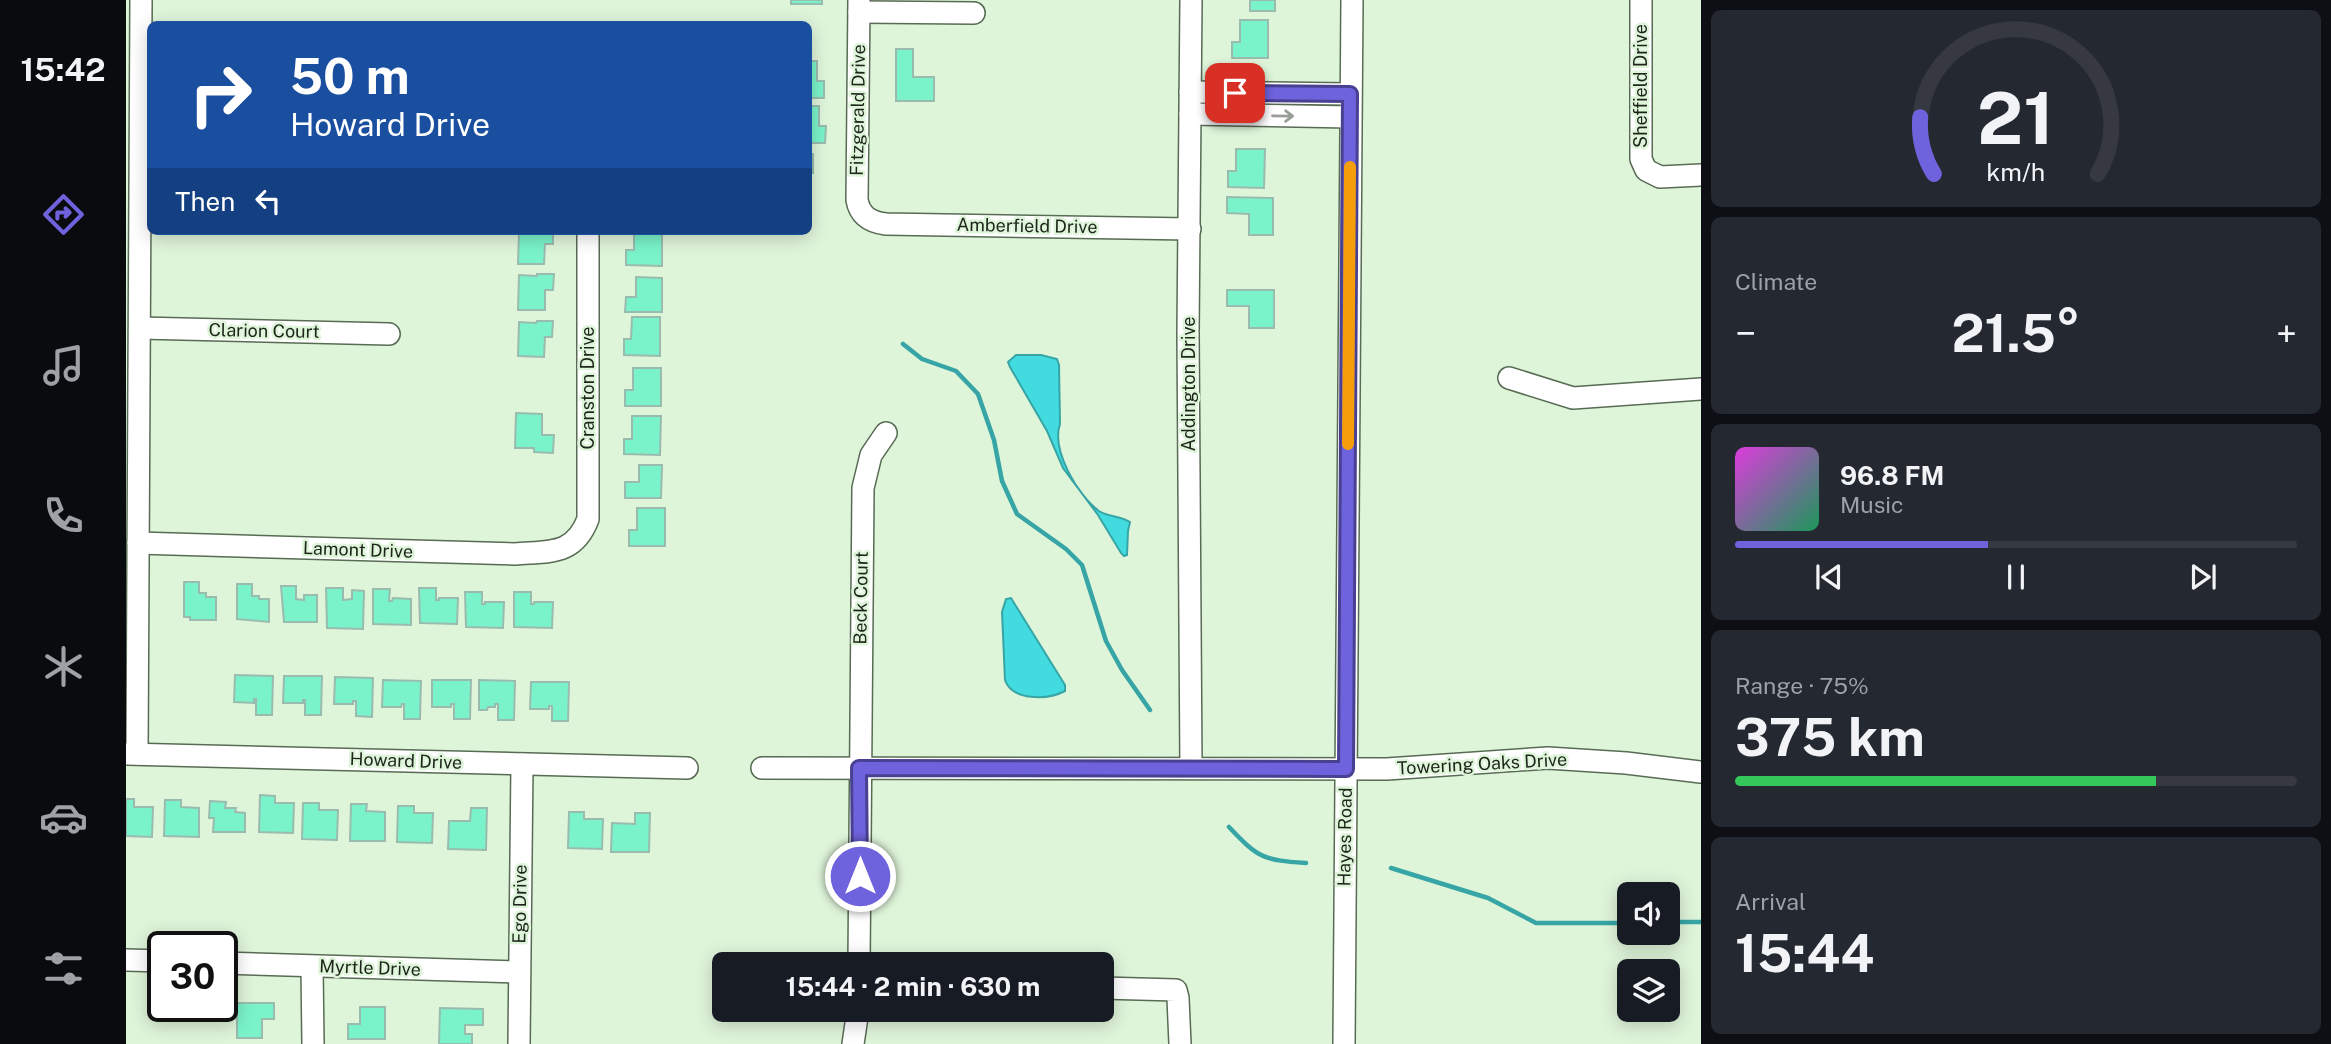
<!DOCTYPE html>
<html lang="en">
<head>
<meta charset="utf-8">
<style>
  body { margin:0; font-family:"Public Sans",sans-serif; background:#242831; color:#f1f3f6; height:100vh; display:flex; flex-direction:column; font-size:26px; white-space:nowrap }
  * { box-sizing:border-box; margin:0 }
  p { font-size:23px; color:#9ea1a6 }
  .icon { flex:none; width:38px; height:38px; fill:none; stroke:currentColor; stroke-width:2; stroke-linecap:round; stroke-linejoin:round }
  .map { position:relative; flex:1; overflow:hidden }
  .drawer { display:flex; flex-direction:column; gap:10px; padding:10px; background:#0d0f14; width:630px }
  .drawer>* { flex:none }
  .guide { position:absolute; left:21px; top:21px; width:665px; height:214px; border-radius:10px; box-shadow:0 4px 18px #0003; background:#1a4fa0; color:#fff; overflow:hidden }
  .buttons { position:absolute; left:1491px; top:882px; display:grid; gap:14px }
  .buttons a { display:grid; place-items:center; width:63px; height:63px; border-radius:10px; background:#171b24; box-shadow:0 4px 18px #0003; font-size:35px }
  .speed { position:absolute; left:21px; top:931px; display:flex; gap:14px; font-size:35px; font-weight:700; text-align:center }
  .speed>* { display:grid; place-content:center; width:91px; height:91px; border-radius:50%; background:#171b24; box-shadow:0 4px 18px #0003; line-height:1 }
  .speed .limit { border:4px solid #111; border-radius:10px; background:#fff; color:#111 }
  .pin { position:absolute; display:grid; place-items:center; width:60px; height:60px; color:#fff; margin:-30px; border-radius:14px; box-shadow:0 4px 10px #0006 }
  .me { position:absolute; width:77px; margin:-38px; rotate:0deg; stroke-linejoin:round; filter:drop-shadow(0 0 5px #0008) }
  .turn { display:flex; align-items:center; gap:24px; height:147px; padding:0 28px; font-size:32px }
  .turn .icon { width:91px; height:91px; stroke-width:2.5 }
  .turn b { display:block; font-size:49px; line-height:60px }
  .then { display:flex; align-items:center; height:66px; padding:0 28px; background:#0003; gap:14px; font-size:26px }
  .big { font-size:52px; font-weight:700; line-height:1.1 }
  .drawer .widget { flex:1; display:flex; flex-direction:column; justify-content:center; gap:10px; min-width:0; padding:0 24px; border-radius:10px; background:#242831 }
  .drawer .dial { align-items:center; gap:0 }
  .dial svg { height:182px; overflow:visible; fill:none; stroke:#363941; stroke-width:7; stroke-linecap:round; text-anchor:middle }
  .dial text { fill:#f1f3f6; stroke:none }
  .song { display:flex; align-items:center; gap:21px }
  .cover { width:84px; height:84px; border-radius:10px; background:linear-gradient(135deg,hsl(300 70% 55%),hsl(150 70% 35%)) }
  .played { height:7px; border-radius:4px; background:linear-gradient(90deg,#6f62dd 45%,#363941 45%) }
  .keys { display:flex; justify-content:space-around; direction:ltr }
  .heat { display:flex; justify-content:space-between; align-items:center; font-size:38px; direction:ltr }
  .charge { height:10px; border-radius:5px; background:linear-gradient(90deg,#34c759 75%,#363941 0) }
  .trip { position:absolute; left:586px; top:952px; width:402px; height:70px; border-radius:10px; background:#171b24; box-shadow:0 4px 18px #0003; font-weight:700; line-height:70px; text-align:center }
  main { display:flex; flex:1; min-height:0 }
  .dock { display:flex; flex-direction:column; width:126px; justify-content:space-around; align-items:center; background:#090b0e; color:#9ea1a6 }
  .dock .icon { width:49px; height:49px }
  .dock .selected { color:#6f62dd }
  .dock b { font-size:32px; color:#f1f3f6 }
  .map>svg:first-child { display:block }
  .water { fill:#42dce0; stroke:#37a5a5; stroke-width:2 }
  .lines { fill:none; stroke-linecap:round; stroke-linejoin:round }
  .stream { stroke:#37a5a5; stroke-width:4.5 }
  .building { fill:#7af3ca; stroke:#99bcae; stroke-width:2 }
  .minor-casing { stroke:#586b54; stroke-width:24 }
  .minor { stroke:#fff; stroke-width:21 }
  .oneway { stroke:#999d98 }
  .route-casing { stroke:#484090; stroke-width:18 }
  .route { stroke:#6f62dd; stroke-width:12 }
  .slow { stroke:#f59e0b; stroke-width:12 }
  .labels { text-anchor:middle; stroke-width:5; stroke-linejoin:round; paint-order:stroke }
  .street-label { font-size:18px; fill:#1d251b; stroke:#dff5da }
</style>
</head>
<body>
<main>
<nav class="dock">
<b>15:42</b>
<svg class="icon selected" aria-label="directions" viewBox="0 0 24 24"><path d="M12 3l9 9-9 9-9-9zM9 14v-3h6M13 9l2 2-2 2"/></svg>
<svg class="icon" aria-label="music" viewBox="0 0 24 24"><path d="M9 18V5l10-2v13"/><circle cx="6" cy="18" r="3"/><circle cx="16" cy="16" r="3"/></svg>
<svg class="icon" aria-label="phone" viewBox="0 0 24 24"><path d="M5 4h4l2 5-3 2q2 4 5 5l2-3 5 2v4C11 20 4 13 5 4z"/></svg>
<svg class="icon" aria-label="climate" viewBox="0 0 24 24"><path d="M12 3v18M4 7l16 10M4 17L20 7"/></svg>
<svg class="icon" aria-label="car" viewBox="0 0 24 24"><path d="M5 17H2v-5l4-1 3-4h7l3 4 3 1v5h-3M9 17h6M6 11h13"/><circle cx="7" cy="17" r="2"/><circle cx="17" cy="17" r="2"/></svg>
<svg class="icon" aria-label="filters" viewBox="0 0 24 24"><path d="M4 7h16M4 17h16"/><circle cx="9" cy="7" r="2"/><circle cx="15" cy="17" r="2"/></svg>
</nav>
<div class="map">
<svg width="1575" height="1044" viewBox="0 0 1575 1044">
  <rect width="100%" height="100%" fill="#dff5da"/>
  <g class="water">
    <path d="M890,355H915L931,359L933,365L934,424C925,450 952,496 973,511C982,517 995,516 1004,522L1002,531L1001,555L998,556L995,553L972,515L937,468L921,431L884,367L882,362Z"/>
    <path d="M885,598L939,685V691C922,700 886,701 879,680L876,612L880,599Z"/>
  </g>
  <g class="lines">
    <g class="stream">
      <path d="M777,344L796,359L830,371L852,394L868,440L876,481L891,514L940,549L956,565L980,641L996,670L1024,710"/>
      <path d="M1103,827C1133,859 1138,860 1180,863"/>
      <path d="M1265,868L1362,898L1410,923H1503"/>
      <path d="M1542,922H1575"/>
    </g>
  </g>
  <g class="building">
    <rect x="665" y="0" width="31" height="4"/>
    <rect x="1124" y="0" width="25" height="11"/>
    <path d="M1114,20H1142V58H1106V42H1114Z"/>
    <path d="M770,49H787V77H808V101H770Z"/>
    <path d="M682,61H691V81H698V98H682Z"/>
    <path d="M682,106H693V126H700L699,143H683Z"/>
    <path d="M1110,149H1139L1138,188L1102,187V171H1110Z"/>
    <path d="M682,154H687V173H683L682,196Z"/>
    <path d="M1101,197L1147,198V235H1123V214L1101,213Z"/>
    <path d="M393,231H427V244H419L418,264H392Z"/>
    <path d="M508,231H536V266L500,265V250H508Z"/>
    <path d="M411,274H428L427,290H419V310H392L393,275L411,276Z"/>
    <path d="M510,277L536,278V312H499L500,297H510Z"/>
    <path d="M1101,290H1148V328H1123V306H1101Z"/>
    <path d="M506,317H534V356L498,355V339H505Z"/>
    <path d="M411,321H427L426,337H419L418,357L392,356L393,322L410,323Z"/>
    <path d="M507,368H535V406H499V390H507Z"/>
    <path d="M390,413L416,414V435H428L427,453L408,452V448H389Z"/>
    <path d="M506,416H535L534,455L498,454V439H506Z"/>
    <path d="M513,465H536L535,498H499V482H513Z"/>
    <path d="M511,508H539V546H503V530H511Z"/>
    <path d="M58,582H73V593H80V597H90V620H64V617H58Z"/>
    <path d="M111,584H126V596H133V599H143V622L111,619Z"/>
    <path d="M155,586H170V599L178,600V595H191V622H158Z"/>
    <path d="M200,588H217V600L226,599V590L238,591L237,629L201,628Z"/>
    <path d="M293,588H310V600H313V598H332L331,624L294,623Z"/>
    <path d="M247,589H264L263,601H266L267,598L285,599V625L247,624Z"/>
    <path d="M339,592H356V604H359V602H378L377,628L340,627Z"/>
    <path d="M388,592H405V604H408V602H427L426,628L388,627Z"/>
    <path d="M109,675L147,676L146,715H130V699H128V703L108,702Z"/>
    <path d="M158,676H196L195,715H179V700H177V703H157Z"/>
    <path d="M209,677L247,678L246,717L230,716V701H227V704H208Z"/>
    <path d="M257,680L295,681L294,719H278V704H276L275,707H256Z"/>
    <path d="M306,680H345L344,719H328V704H325V707H306Z"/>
    <path d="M353,680L389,681L388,720H372V704H369V707H362L361,710H353Z"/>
    <path d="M405,682H443L442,721H426V706H423V709H404Z"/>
    <path d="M134,795L149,796V803H168L167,833L133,832Z"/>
    <path d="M0,799H8V807H27L26,837L0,836Z"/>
    <path d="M39,800H55V807L73,808V837L38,836Z"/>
    <path d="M84,801L100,802L99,808H110L109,812L119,813V832H87L88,818H83Z"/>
    <path d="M177,803H193V810H212L211,840L176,839Z"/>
    <path d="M225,804H241L240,811L259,812V841H224Z"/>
    <path d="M272,806H288V813H307L306,843L271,842Z"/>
    <path d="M345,808H361L360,850L322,849L323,821H344Z"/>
    <path d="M443,812H458V819H477L476,849L442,848Z"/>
    <path d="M509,813H524L523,852H485L486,823L509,824Z"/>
    <path d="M111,1003H148V1019H136V1038H111Z"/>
    <path d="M234,1007H259V1039H222V1024H234Z"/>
    <path d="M314,1008L357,1009V1025H339V1034H346V1044H313Z"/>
  </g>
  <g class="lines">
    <defs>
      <g id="minor">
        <path d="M733,0L731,200C734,216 744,222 760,224L1064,229"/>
        <path d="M1065,0L1062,333L1065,768"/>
        <path d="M1515,0V159L1520,170L1534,177L1575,175"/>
        <path d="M733,12L848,13"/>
        <path d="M1064,92L1224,94"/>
        <path d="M1064,114L1224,117"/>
        <path d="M14,328L263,334"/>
        <path d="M1383,378L1447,398L1575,389"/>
        <path d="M12,543L389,554C423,551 448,556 462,519V231"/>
        <path d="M0,754L561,768"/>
        <path d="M11,754L15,0"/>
        <path d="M636,768L1261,769L1422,758L1500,763L1575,772"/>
        <path d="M0,960L37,961"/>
        <path d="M96,963L392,972"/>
        <path d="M733,964L737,488L745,455L760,433"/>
        <path d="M186,967L187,1044"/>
        <path d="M976,988L1050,990L1052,998L1054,1044"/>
        <path d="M393,1044L396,764"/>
        <path d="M727,1044L732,1010"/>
        <path d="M1218,1044L1226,0"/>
      </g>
    </defs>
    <use href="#minor" class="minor-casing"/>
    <use href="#minor" class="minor"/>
  </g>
  <defs><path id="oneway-shaft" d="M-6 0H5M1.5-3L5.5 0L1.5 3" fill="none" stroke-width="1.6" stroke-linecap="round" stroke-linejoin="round" transform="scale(1.75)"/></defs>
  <use class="oneway" href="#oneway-shaft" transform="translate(1157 116) rotate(1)"/>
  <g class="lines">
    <defs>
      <path id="route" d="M734,876L733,768L1220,769L1224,94L1109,93"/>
    </defs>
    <use href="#route" class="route-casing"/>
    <use href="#route" class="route"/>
    <path class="slow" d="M1222,444L1224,167"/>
  </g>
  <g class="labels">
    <g class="street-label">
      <text transform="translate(1515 86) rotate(-90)" y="6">Sheffield Drive</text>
      <text transform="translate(732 110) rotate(-89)" y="6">Fitzgerald Drive</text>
      <text transform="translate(901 226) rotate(1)" y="6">Amberfield Drive</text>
      <text transform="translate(138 331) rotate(1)" y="6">Clarion Court</text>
      <text transform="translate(1063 384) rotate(-90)" y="6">Addington Drive</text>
      <text transform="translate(462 388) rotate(-90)" y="6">Cranston Drive</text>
      <text transform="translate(232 550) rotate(2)" y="6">Lamont Drive</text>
      <text transform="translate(735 598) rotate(-89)" y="6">Beck Court</text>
      <text transform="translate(280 761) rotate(2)" y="6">Howard Drive</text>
      <text transform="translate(1356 764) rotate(-3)" y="6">Towering Oaks Drive</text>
      <text transform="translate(1219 837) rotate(-89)" y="6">Hayes Road</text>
      <text transform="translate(394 904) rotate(-89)" y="6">Ego Drive</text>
      <text transform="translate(244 968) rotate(2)" y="6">Myrtle Drive</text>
    </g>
  </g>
</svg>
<div class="buttons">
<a><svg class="icon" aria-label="sound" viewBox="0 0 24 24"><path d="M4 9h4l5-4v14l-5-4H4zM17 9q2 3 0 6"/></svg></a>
<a><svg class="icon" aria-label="layers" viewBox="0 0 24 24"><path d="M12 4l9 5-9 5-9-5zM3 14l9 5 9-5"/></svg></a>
</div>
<div class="speed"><div class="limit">30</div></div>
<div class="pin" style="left:1109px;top:93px;background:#d93025"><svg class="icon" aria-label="arrive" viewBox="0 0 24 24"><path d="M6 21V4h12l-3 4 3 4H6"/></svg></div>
<svg class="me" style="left:734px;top:876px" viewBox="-20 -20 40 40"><circle r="17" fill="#6f62dd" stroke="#fff" stroke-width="3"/><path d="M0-11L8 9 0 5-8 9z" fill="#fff"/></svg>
<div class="trip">15:44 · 2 min · 630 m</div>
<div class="guide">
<div class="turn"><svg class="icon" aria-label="right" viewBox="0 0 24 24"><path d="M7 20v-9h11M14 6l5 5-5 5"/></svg><div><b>50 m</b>Howard Drive</div></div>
<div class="then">Then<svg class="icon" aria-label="left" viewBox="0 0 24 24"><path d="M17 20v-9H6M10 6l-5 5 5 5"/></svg></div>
</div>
</div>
<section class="drawer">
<div class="widget dial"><svg viewBox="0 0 100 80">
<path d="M14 69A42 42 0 1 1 86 69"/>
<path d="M14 69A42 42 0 0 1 8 44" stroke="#6f62dd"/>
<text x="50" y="56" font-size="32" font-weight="700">21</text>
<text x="50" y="72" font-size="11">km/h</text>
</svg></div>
<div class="widget"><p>Climate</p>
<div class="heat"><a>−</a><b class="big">21.5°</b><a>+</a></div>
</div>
<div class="widget">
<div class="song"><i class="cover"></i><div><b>96.8 FM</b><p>Music</p></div></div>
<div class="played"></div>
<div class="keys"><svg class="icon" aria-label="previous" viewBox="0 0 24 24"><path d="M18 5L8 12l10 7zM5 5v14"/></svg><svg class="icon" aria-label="pause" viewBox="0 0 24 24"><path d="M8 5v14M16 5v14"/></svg><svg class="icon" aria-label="next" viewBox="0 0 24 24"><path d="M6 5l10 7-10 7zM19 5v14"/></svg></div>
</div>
<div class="widget"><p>Range · 75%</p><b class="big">375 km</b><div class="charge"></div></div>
<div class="widget"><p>Arrival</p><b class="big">15:44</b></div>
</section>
</main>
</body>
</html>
